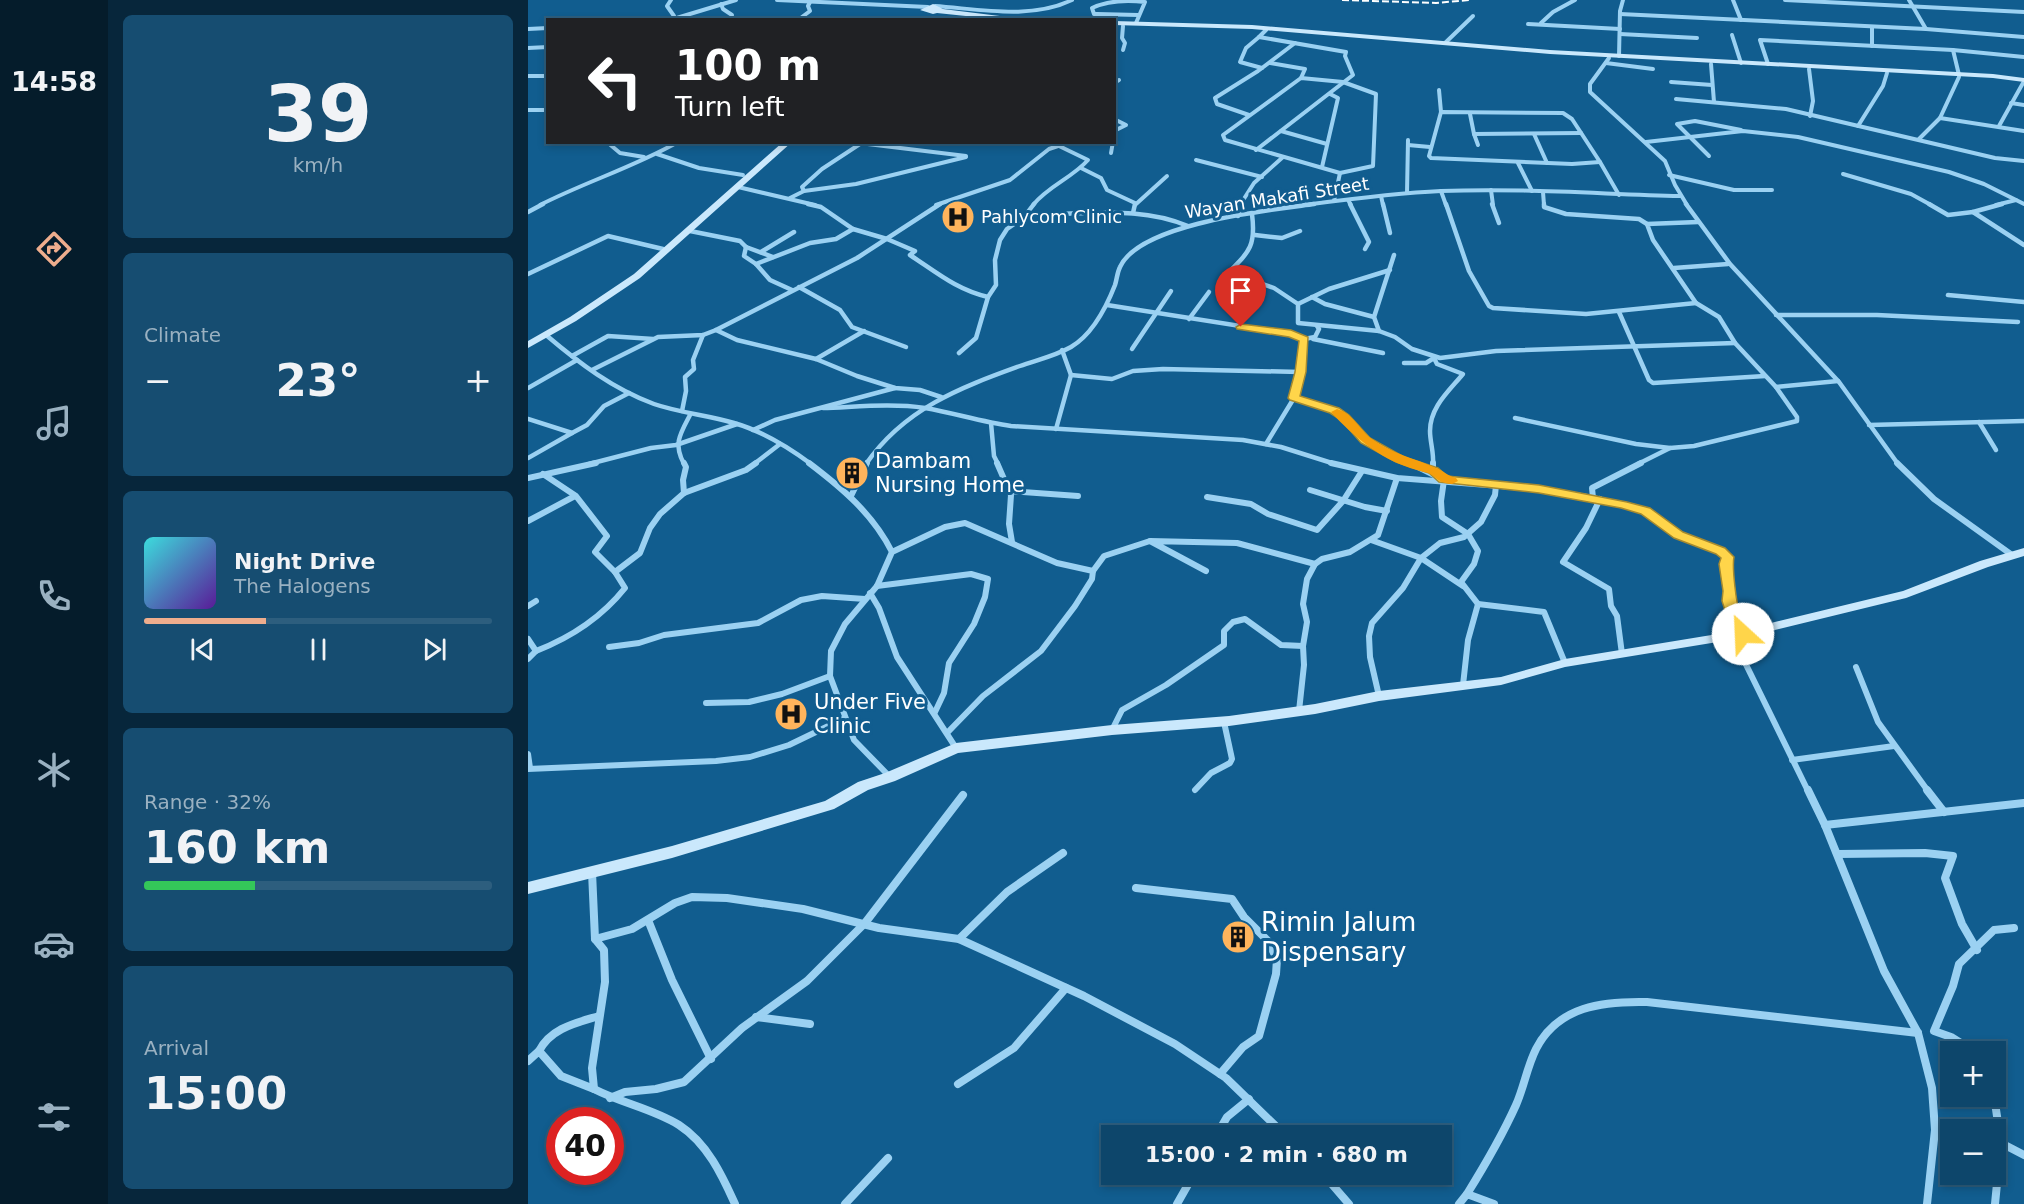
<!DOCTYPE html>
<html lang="en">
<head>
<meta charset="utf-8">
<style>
  body { margin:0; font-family:"DejaVu Sans",sans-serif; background:#164d71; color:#f1f3f6; height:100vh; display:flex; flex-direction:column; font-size:22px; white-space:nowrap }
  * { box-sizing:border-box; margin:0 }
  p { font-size:20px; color:#9ab1c1 }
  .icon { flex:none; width:33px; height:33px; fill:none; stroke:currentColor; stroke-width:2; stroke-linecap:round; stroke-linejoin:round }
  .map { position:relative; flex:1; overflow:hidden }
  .panel { display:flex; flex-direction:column; gap:15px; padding:15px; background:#07263b; width:420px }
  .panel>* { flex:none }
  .hud { position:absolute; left:18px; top:18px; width:570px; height:126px; border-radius:0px; box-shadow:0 3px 9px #0003,0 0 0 2px #2d5e7e; background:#202124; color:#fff; overflow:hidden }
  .buttons { position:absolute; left:1412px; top:1041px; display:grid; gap:12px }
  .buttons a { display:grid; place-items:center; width:66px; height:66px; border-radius:0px; background:#0d466b; box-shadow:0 3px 9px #0003,0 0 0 2px #2d5e7e; font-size:30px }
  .speed { position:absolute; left:18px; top:1107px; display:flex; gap:12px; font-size:30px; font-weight:700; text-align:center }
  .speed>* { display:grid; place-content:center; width:78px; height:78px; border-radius:50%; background:#0d466b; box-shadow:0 3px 9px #0003,0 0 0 2px #2d5e7e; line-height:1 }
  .speed .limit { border:9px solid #d22; background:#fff; color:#111 }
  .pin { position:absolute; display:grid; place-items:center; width:51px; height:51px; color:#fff; margin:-62px -26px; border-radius:50% 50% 50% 0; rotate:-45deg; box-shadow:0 0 6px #0007 }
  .pin .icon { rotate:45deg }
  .me { position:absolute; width:66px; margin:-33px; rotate:335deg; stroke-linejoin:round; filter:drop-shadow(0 0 4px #0008) }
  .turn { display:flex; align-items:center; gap:21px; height:126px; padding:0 30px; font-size:27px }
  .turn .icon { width:78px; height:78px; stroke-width:2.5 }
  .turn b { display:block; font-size:42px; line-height:51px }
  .big { font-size:45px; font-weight:700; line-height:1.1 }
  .panel .card { flex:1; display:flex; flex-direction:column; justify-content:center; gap:9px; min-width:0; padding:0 21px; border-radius:9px; background:#164d71 }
  .panel .dial { align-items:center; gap:0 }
  .dial b { font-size:78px; line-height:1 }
  .song { display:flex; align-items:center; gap:18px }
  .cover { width:72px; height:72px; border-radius:9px; background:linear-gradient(135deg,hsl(180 70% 55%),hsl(270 70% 35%)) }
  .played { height:6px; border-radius:3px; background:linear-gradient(90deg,#eead8d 35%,#2d5e7e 35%) }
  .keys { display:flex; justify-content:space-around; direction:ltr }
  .heat { display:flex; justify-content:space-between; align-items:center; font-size:33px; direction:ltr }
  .charge { height:9px; border-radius:4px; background:linear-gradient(90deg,#34c759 32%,#2d5e7e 0) }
  .trip { position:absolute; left:573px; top:1125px; width:351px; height:60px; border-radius:0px; background:#0d466b; box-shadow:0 3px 9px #0003,0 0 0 2px #2d5e7e; font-weight:700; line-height:60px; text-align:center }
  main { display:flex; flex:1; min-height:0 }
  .menu { display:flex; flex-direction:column; width:108px; justify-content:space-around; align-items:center; background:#051c2b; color:#9ab1c1 }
  .menu .icon { width:42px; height:42px }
  .menu .current { color:#eead8d }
  .menu b { font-size:27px; color:#f1f3f6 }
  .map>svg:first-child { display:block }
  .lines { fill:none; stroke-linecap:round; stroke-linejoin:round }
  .street-far3 { stroke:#9bd1f2; stroke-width:4 }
  .street-far2 { stroke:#9bd1f2; stroke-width:4.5 }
  .street-far1 { stroke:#9bd1f2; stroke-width:6 }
  .street { stroke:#9bd1f2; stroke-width:8 }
  .secondary { fill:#cae8fc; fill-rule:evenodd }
  .rail { stroke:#fff; stroke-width:2; stroke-dasharray:7 3; stroke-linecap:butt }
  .route { fill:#ffd54a; stroke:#a68a30; stroke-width:1.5 }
  .slow { fill:#f59e0b }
  .labels { text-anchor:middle; stroke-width:6; stroke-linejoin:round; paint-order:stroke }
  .far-street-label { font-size:18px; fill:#fff; stroke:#115d8f }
  .far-poi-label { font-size:18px; fill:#fff; stroke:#115d8f; text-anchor:start }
  .poi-label { font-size:21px; fill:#fff; stroke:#115d8f; text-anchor:start }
  .near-poi-label { font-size:26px; fill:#fff; stroke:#115d8f; text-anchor:start }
</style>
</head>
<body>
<main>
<nav class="menu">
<b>14:58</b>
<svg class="icon current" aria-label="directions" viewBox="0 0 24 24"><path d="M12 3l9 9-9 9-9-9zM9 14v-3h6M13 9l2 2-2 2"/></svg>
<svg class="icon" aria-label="music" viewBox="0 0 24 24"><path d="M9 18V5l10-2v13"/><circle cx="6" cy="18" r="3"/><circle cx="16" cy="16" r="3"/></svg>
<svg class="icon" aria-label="phone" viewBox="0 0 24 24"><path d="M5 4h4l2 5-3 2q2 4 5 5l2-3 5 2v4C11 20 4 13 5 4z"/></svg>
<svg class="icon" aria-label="climate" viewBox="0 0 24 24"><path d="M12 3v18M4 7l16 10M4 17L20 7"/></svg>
<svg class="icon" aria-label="car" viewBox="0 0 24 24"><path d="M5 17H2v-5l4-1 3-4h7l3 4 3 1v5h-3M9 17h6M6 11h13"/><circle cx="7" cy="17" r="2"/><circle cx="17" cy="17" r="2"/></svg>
<svg class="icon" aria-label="filters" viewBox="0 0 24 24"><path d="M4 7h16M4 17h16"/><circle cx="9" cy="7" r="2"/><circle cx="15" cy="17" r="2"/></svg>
</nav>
<section class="panel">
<div class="card dial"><b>39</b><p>km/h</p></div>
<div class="card"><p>Climate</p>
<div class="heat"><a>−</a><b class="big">23°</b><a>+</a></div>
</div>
<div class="card">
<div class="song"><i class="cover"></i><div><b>Night Drive</b><p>The Halogens</p></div></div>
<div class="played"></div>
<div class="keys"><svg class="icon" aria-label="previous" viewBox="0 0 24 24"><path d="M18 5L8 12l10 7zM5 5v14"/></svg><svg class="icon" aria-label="pause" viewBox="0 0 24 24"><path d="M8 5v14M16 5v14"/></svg><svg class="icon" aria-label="next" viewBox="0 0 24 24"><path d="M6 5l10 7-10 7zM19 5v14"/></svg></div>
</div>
<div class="card"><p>Range · 32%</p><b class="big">160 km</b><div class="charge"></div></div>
<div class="card"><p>Arrival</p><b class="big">15:00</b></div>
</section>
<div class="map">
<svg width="1496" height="1204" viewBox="0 0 1496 1204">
  <rect width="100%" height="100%" fill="#115d8f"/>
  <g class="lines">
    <g class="street-far3">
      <path d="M143,0L139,6L146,16L145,19"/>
      <path d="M249,0L400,7"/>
      <path d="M1205,0L1213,20"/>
      <path d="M1257,0L1496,12"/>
      <path d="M1381,0L1398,29"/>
      <path d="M193,4L195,9L204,15L203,19"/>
      <path d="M407,6C451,9 503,20 544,0"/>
      <path d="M569,14L610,15"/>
      <path d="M1092,14L1398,29L1496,37"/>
      <path d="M142,20L208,0"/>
      <path d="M270,20L282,11L280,6L282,2"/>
      <path d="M568,20L569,14H566L564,8C581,0 599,0 617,2L608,23"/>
      <path d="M1013,23L1025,12L1047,0"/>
      <path d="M1000,24L1092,29"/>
      <path d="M595,26L594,38L597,43L595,50"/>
      <path d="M1344,27V46"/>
      <path d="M0,29L20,28"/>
      <path d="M1092,34L1169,38"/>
      <path d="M1204,35L1213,63"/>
      <path d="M731,37L718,48L712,62L734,68"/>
      <path d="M917,43L945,16"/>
      <path d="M0,48L20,47"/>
      <path d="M1425,50L1431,75"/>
      <path d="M1091,56L1092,11L1095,0"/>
      <path d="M1081,58L1062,84V92L1137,161L1147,185L1159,205"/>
      <path d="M742,63L777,69L773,78"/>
      <path d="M1078,63L1125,69"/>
      <path d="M1183,64L1186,102"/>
      <path d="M1240,64L1232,40L1425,50L1496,57"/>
      <path d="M1281,69L1285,101L1282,116"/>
      <path d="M0,76H20"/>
      <path d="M773,78L815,82L848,94L845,166L812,173L697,140L695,135Z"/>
      <path d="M1143,82L1184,85"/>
      <path d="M586,83L591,80"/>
      <path d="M911,90L913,112"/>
      <path d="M1148,99L1258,109L1467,158L1496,161"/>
      <path d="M1483,103L1496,105"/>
      <path d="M0,110H20"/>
      <path d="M913,112L1035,113L1044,119L1072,162L1044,164L903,158L901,156Z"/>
      <path d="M942,114L946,134L1053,133"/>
      <path d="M721,115L689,104L687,98L730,71L767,43"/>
      <path d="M1412,118L1496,131"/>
      <path d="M586,119L598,125L586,131"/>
      <path d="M1330,126L1355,86L1359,73"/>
      <path d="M1471,126L1495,83"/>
      <path d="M753,131L799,144"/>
      <path d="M946,134L950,145"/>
      <path d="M1006,134L1019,163"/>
      <path d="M1391,139L1412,118L1431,77"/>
      <path d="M79,142L92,153L116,157"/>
      <path d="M323,142L438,156"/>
      <path d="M1118,142L1215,131L1270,137L1421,172L1456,184L1496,204"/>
      <path d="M880,145L902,147"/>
      <path d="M728,150L825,75L817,56L818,52L731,37L738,30"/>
      <path d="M583,153L587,130"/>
      <path d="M129,154L171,168L215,175"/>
      <path d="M1181,156L1149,124L1167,121L1213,130"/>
      <path d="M668,160L734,177"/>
      <path d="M1072,162L1091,195"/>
      <path d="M990,163L1004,191"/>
      <path d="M794,167L810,98L802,94"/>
      <path d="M553,168L573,178L579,190L607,203"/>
      <path d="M1315,174L1383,194L1403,205"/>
      <path d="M1141,175L1206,190H1244"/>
      <path d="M210,187L287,205"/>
      <path d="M963,190L965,205"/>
      <path d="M276,191L274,187L294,169L332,144"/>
      <path d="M913,191L918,205"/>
      <path d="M1015,192L1016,205"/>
      <path d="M879,193L880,140"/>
      <path d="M853,196L855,205"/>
      <path d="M262,198L276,191L328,184L438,157"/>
      <path d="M820,200L823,205"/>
      <path d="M806,201L812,173"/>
      <path d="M12,205C57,182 106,167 150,142"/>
      <path d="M408,205L482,180L521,149L542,142"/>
      <path d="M505,205C520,186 544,178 560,160L529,145"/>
      <path d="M607,205L639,176"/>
      <path d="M712,205L726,183L755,157"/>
      <path d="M776,205C822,199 867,193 913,191C993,188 1072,194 1152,196"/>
      <path d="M1468,205L1488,200"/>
    </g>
    <g class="street-far2">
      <path d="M280,204L293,207L325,229L359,239L387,251L382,255C408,272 429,290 460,297"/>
      <path d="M822,204L841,242L837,249"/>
      <path d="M855,204L862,233"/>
      <path d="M918,204L941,271L961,306L965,308L1058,314L1168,303"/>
      <path d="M964,204L971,223"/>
      <path d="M1016,204V207L1038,214L1111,219L1119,224"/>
      <path d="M1158,204L1202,264L1311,382L1370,464"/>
      <path d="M1401,204L1420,215L1445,212"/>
      <path d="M1474,204L1445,212L1496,245"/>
      <path d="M0,212L15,204"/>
      <path d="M605,213L607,204"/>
      <path d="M529,214C574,213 617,208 660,226"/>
      <path d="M724,214C728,245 722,251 701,272L746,288L770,304V323L851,331L867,337L884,349L912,358L968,351L1207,343"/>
      <path d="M710,216L712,204"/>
      <path d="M162,231L212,241L218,247L245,257"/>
      <path d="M727,235L754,238L772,231"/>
      <path d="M218,247L216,256L228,264L242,280L264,290"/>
      <path d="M233,252L266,232"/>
      <path d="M228,264L282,243L308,239L325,229"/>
      <path d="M1146,268L1200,264"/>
      <path d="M0,274L80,236L135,249"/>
      <path d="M271,287L312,310L324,327L378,347"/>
      <path d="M1420,295L1496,302"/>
      <path d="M784,297L797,304L846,317"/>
      <path d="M770,304L801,289L862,270"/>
      <path d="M579,305L763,334L776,339L787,337L791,329L789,326"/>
      <path d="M1091,312L1121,380L1125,383L1237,376"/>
      <path d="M1248,315H1349L1490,322"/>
      <path d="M661,319L681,292"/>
      <path d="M188,330L209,340L288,359L329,376L367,388L392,390L413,397"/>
      <path d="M851,331L846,317L866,255"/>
      <path d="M18,335C51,363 85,389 126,404C152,413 180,415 206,423C234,431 260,447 283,464"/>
      <path d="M785,339L855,353"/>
      <path d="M604,349L643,291"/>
      <path d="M431,353L448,338L460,297L468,285L467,260L472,240L479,229L496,217L506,204"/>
      <path d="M44,356L80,336L125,339"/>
      <path d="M288,359L336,331"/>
      <path d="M876,363H898L906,358L909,364L935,374C921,391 902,407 902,431C902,442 906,453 905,464"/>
      <path d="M64,370L130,337L175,335L188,330L329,258L412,204"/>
      <path d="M543,375L584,379L605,371L635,369L772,372"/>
      <path d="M1248,387L1310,381"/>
      <path d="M0,388L49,360"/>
      <path d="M766,398L803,409L819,420L847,446L887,464"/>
      <path d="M295,408C328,407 364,403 397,408C426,413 454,422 483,426L715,440L753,447L807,464"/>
      <path d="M154,411L158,391L157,377L166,369L165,360L175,335"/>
      <path d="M987,418L1108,444L1142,448L1166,446L1269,421V417L1248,387L1207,343L1191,317L1168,303L1125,240L1119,224L1170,222"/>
      <path d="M0,419L44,433L0,458"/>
      <path d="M1451,422L1468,450"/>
      <path d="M463,423L466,456L470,464"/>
      <path d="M1341,425L1496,421"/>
      <path d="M528,429L543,375L534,350"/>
      <path d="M225,430L247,420L367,388"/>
      <path d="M44,433L59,425L76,406L101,393"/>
      <path d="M738,444L766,398L776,339"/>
      <path d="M61,464L123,448L148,445L209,424"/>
      <path d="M156,464C145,444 152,434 162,415"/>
      <path d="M226,464L252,444"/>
      <path d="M338,464C376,409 431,388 492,366C509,360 527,356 543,347C565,334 578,308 587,285C589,279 589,273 592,267C612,223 742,210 786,204"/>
      <path d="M1110,464L1142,448"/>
    </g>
    <g class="street-far1">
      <path d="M156,463L158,467L155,480L156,493"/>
      <path d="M281,463C314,488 345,514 364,552"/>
      <path d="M469,463L483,495L481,524L484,542"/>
      <path d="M803,463L869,478L1011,489L1065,498L1118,511L1151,535L1193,551L1200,557C1196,585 1203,610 1218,633"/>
      <path d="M882,463L916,480"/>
      <path d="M1369,463L1406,499L1484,555"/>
      <path d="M905,471V463"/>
      <path d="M0,478L68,463"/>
      <path d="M916,480L913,501L914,517L940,534L950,551L946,564L933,582L950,604L1016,612L1037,663"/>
      <path d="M782,490L837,507L859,511"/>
      <path d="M480,491L550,496"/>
      <path d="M323,496L339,463"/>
      <path d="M679,497L723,504L740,514L789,530L815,501L834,471"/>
      <path d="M1065,498L1064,488L1113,463"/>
      <path d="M1072,499L1058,528L1035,562L1081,589L1083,606L1089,616L1094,654"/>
      <path d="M0,521L47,496"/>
      <path d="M843,540L893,558L935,586"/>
      <path d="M565,571L576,556L622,541"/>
      <path d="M678,571L622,541L709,543L787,564"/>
      <path d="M87,572L112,553L122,528L132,514L156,493L218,470L228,463"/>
      <path d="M349,586L443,574L460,579L457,597L446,624L421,663L416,693L407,712"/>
      <path d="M342,593L351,608L369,657L428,748"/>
      <path d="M0,606L8,601"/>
      <path d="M1204,636L1280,791"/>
      <path d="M0,639L8,651L0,659"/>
      <path d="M81,647L111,643L136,635L230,623L273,600L294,596L337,599"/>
      <path d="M8,651C44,637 73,618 97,588L87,572L67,552L79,536L48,496L15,474"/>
      <path d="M1328,667L1350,722L1400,791"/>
      <path d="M935,685L940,640L950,604"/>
      <path d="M851,696L842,657L841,636L844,623L875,588L893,558L912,543L936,537L953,522L967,495L968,485"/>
      <path d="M178,703L221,702L254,694L302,676"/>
      <path d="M771,711L776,665L775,646L779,622L775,604L779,579L787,564L794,559L822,552L850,535L869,478"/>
      <path d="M584,730L594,710L638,685L696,645V631L705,622L717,619L753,645L775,646"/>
      <path d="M0,754L2,768"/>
      <path d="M1264,760L1366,746"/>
      <path d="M0,769L188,761L222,757L261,745L317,718"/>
      <path d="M362,777L326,740L302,676L303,651L317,624L349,586L364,552L417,527L437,523L529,563L565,571L564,579L547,606L513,651L455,696L419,733"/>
      <path d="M667,790L683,773L702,763L704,759L696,722"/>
    </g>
    <g class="street">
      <path d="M1280,790L1297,825L1356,971L1390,1033L1404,1088L1407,1130L1399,1204"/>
      <path d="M1399,790L1416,812"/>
      <path d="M1297,825L1496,803"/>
      <path d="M1310,854L1397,853L1425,856L1417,878L1434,924L1449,950"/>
      <path d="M64,872L67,939L76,950L77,982L64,1068L66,1089C93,1103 125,1109 151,1125C179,1143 194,1175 207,1204"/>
      <path d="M608,888L704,899L716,917L740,941L749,959L748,974L731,1036L715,1047L692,1074"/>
      <path d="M120,920L144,980L183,1059"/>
      <path d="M67,939L104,929L147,903L164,897L199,898L275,909L351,928L431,939L556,996L647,1044L698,1078L758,1136"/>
      <path d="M431,939L479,892L535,853"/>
      <path d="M228,1017L282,1024"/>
      <path d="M11,1051C23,1028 48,1023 71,1016"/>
      <path d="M1447,1052L1423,1037L1406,1031L1425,986L1431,964L1466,930L1486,928"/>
      <path d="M0,1061L11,1051L33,1076L66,1089"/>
      <path d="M430,1084L486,1048L538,988"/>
      <path d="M1466,1096L1473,1143L1467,1204"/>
      <path d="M82,1098L97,1092L128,1089L156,1082L214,1028L279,981L337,923L435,795"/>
      <path d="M688,1136L699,1117L721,1099"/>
      <path d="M1473,1143L1496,1155"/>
      <path d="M795,1174L821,1204"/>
      <path d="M939,1194C957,1165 974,1136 988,1105C996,1087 999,1067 1008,1049C1030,1006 1075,1001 1119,1002L1390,1033"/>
      <path d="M317,1204L360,1158"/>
      <path d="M649,1204L666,1174"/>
      <path d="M931,1204L939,1194L966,1204"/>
    </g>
    <g class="secondary">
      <path d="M405,4L415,9L505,20H476L409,13L405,14L392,10Z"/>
      <path d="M586,21L724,25L1022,50L1465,74L1496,78V82L1465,78L1022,54L724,29L586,25Z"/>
      <path d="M255,142H264L112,278L48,321L0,348V341L42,317L106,274Z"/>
      <path d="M1496,548V556L1460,567L1378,598L1214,638L1037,667L973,685L851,701L787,714L701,726L584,735L430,753L367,781L340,790L306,809L144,858L0,894V882L144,846L297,801L330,782L357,773L428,743L584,725L701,716L787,704L851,691L973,677L1037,659L1214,630L1375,591L1452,561Z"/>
    </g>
    <path class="rail" d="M814,0L908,3L942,0"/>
  </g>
  <path class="route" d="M713,324L763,330L780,337L778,372L772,396L811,408L821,415L842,438L876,457L910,468L919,476L1011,485L1099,502L1122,508L1155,532L1197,548L1206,557C1204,566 1208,604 1212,613C1215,620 1221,626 1225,633L1223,636L1210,637L1208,634L1209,631L1199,617L1194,601L1195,591L1191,564L1193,558L1188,554L1146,538L1113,514L1093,508L1011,493L911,482L901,473L868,462L833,443L813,420L802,413L762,400L760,398L767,372L771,341L761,337L709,329L708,327Z"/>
  <path class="slow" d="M809,409C825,413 831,430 844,439C865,454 886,458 908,468C917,471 917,475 928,478L930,481L924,484C910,483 910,478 900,473C894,471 887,470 882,468C850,457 826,437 803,412Z"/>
  <defs>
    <symbol id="hospital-disc" viewBox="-11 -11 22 22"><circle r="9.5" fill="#ffb45c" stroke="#115d8f"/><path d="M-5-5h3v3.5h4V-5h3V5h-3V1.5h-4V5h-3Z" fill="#111"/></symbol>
    <symbol id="building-disc" viewBox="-11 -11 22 22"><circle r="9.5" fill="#ffb45c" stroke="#115d8f"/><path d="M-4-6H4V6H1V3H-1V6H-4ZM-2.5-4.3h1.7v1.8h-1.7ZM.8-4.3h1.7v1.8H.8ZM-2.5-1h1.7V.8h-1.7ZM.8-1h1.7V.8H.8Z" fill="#111"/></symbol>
  </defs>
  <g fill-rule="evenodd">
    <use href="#hospital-disc" x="411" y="198" width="38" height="38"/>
    <use href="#building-disc" x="305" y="454" width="38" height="38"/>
    <use href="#hospital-disc" x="244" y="695" width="38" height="38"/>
    <use href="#building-disc" x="691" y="918" width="38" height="38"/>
  </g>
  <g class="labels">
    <g class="far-street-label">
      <text transform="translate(749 198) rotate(-9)" y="6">Wayan Makafi Street</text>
    </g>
    <g class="far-poi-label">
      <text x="453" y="223">Pahlycom Clinic</text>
    </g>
    <g class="poi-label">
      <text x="347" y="468">Dambam<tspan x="347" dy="24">Nursing Home</tspan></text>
      <text x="286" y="709">Under Five<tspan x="286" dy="24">Clinic</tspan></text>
    </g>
    <g class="near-poi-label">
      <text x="733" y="931">Rimin Jalum<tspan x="733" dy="30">Dispensary</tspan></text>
    </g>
  </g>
</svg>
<div class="buttons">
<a>+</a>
<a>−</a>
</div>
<div class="speed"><div class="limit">40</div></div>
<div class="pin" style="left:713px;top:327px;background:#d93025"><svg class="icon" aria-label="arrive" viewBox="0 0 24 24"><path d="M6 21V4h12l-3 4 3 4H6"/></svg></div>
<svg class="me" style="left:1215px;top:634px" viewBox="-20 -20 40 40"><circle r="19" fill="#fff"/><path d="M0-13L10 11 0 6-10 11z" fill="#ffd54a"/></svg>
<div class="trip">15:00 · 2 min · 680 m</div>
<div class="hud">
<div class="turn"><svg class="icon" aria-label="left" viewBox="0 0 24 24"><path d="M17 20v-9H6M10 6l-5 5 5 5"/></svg><div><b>100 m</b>Turn left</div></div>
</div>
</div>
</main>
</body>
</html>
